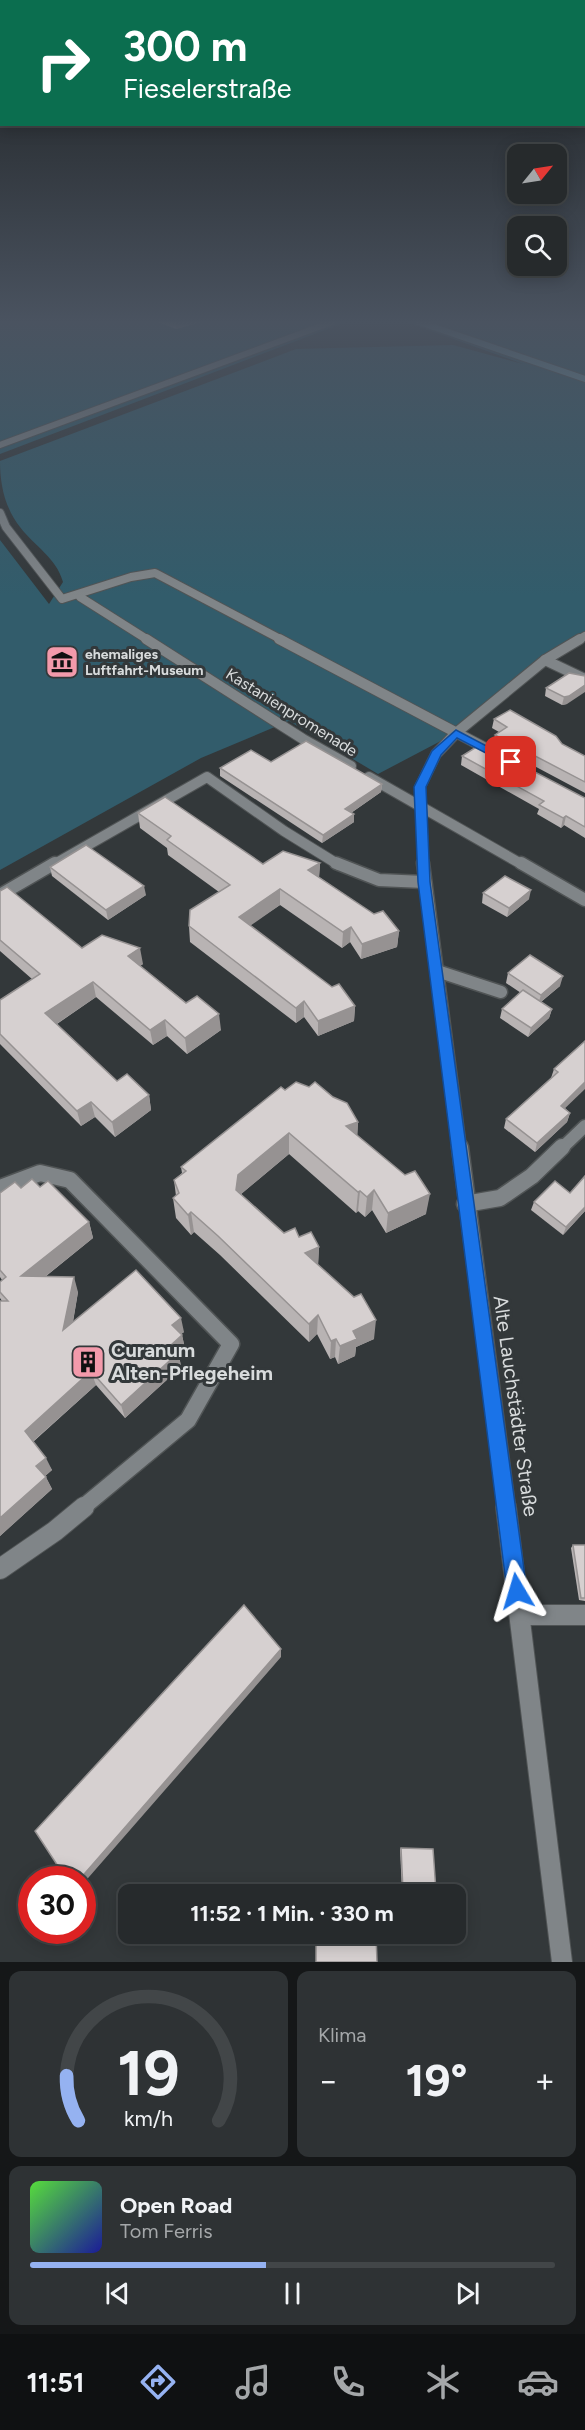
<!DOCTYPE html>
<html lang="de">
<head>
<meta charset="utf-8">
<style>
  body { margin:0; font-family:Figtree,sans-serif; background:#2e3234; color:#f1f3f6; height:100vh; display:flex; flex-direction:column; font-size:22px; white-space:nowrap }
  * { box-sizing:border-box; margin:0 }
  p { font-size:20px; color:#a4a7a9 }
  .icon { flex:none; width:33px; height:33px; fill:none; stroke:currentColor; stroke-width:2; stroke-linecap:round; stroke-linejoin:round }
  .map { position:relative; height:1962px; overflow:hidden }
  .panel { display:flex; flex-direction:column; gap:9px; padding:9px; background:#151718; flex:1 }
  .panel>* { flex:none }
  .top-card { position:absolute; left:0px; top:0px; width:585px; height:126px; box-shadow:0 3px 15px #0003,0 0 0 2px #424648; background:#0b6e4f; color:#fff; overflow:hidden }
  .needle { width:39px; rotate:60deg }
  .controls { position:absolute; left:507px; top:144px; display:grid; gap:12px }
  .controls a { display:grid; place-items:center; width:60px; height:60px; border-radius:12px; background:#262a2c; box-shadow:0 3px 15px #0003,0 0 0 2px #424648; font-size:30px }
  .speed { position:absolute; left:18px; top:1866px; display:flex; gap:12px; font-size:30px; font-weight:700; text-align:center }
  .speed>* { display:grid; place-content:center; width:78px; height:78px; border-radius:50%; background:#262a2c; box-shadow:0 3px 15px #0003,0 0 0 2px #424648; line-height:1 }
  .speed .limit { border:9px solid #d22; background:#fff; color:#111 }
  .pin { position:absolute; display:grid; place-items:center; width:51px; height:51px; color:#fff; margin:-26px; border-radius:12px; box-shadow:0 3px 9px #0006 }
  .me { position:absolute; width:66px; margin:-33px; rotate:353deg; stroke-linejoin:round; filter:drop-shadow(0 0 4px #0008) }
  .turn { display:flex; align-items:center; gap:21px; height:126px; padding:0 24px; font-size:27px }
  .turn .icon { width:78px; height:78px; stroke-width:2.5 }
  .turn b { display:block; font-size:42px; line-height:51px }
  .big { font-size:45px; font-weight:700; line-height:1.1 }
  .panel .widget { flex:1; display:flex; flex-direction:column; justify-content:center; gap:9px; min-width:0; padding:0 21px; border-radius:12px; background:#2e3234 }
  .panel .dial { align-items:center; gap:0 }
  .dial svg { height:156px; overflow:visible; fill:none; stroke:#424648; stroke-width:7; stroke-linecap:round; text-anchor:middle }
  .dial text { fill:#f1f3f6; stroke:none }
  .song { display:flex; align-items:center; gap:18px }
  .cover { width:72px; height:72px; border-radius:9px; background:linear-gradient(135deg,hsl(110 70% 55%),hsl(240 70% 35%)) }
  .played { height:6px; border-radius:3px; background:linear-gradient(90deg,#95b2f1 45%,#424648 45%) }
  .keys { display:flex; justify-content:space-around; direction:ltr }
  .heat { display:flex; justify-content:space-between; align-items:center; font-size:33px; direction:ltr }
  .panel .tiles { flex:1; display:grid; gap:9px; grid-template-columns:1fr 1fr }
  .widget:last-child { grid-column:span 2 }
  .trip { position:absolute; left:118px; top:1884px; width:348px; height:60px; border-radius:12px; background:#262a2c; box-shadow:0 3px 15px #0003,0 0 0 2px #424648; font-weight:700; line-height:60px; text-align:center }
  .dock { display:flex; height:96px; justify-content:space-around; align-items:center; background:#0f1112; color:#a4a7a9 }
  .dock .icon { width:42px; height:42px }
  .dock .selected { color:#95b2f1 }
  .dock b { font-size:27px; color:#f1f3f6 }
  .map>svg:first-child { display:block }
  .green { fill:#325c6b }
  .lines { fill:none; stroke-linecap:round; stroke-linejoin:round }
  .lane-far4-casing { stroke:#505455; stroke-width:10 }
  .lane-far3-casing { stroke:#505455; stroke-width:12 }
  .lane-far2-casing { stroke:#505455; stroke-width:15 }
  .lane-far1-casing { stroke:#505455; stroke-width:19 }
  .lane-casing { stroke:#505455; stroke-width:22 }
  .street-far5-casing { stroke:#505455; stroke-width:8 }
  .street-far4-casing { stroke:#505455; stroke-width:10 }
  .street-far3-casing { stroke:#505455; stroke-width:12 }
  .street-far2-casing { stroke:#505455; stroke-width:15 }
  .street-far1-casing { stroke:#505455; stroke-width:19 }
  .street-casing { stroke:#505455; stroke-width:22 }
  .secondary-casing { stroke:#505455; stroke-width:8 }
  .lane-far4 { stroke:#808588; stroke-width:8 }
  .lane-far3 { stroke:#808588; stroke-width:10 }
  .lane-far2 { stroke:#808588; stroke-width:12 }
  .lane-far1 { stroke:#808588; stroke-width:16 }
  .lane { stroke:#808588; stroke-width:20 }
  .street-far5 { stroke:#808588; stroke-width:6 }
  .street-far4 { stroke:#808588; stroke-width:8 }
  .street-far3 { stroke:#808588; stroke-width:10 }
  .street-far2 { stroke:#808588; stroke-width:12 }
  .street-far1 { stroke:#808588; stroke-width:16 }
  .street { stroke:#808588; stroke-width:20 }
  .secondary { stroke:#729baa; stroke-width:6 }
  .street-bridge-casing { stroke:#505455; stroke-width:12; stroke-linecap:butt }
  .street-bridge { stroke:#808588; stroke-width:10 }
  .wall { fill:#b8b3b3 }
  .shaded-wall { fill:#969292 }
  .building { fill:#d6d0d0; stroke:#969292; stroke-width:1.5 }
  .route { fill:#1a73e8; stroke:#114b97; stroke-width:1.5 }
  .labels { text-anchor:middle; stroke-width:6; stroke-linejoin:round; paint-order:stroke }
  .far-poi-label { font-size:14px; font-weight:bold; fill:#d8dbdc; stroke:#33383a; text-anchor:start }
  .street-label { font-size:16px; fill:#d8dbdc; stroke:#33383a }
  .near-poi-label { font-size:20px; font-weight:bold; fill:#d8dbdc; stroke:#33383a; text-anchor:start }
  .near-street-label { font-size:20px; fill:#d8dbdc; stroke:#33383a }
</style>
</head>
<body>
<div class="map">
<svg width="585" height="1962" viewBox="0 0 585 1962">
  <rect width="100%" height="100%" fill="#33383a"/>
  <g class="green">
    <path d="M0,322H346L0,454Z"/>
    <path d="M406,322H585V636L456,733L378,774L289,721L201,758L0,870V540L49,604L63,582C56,557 35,547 20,527C5,508 0,485 0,461L296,349L453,345L523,364Z"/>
  </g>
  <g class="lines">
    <defs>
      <path id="lane-far4" d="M80,597L148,640"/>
      <g id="lane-far3">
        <path d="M146,639L303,739L351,766"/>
        <path d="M369,777L523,865"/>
      </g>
      <g id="lane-far2">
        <path d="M521,863L585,900"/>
        <path d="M437,971L501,992"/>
      </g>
      <path id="lane-far1" d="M0,1188L40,1173L70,1180L231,1344L188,1420L82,1508"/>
      <path id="lane" d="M0,1569L55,1531L84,1507"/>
      <path id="street-far5" d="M0,445L332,322"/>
      <g id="street-far4">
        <path d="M0,513L6,527L62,599L131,577L155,573L282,640"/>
        <path d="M578,640L585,636"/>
      </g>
      <g id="street-far3">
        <path d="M279,639L493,752"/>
        <path d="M545,660L585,679"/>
        <path d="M420,787L436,754L456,733L545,660L580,639"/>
        <path d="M422,827L423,865"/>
        <path d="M53,865L207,777L284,831L339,865"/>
      </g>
      <g id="street-far2">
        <path d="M336,863L379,880L424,882"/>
        <path d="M423,863L460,1149"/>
        <path d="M0,895L55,863"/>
        <path d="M561,1149L585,1126"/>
      </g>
      <g id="street-far1">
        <path d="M460,1147L507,1508"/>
        <path d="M465,1204L500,1198L532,1176L562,1147"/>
      </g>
      <g id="street">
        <path d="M506,1507L562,1962"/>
        <path d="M520,1615H585"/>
      </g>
      <path id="secondary" d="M419,322L585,379"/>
    </defs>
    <use href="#lane-far4" class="lane-far4-casing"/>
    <use href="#lane-far3" class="lane-far3-casing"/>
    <use href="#lane-far2" class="lane-far2-casing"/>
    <use href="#lane-far1" class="lane-far1-casing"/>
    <use href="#lane" class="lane-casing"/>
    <use href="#street-far5" class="street-far5-casing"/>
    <use href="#street-far4" class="street-far4-casing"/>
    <use href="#street-far3" class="street-far3-casing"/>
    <use href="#street-far2" class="street-far2-casing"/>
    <use href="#street-far1" class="street-far1-casing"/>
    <use href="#street" class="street-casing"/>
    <use href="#secondary" class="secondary-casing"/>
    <use href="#lane-far4" class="lane-far4"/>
    <use href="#lane-far3" class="lane-far3"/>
    <use href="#lane-far2" class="lane-far2"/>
    <use href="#lane-far1" class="lane-far1"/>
    <use href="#lane" class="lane"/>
    <use href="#street-far5" class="street-far5"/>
    <use href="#street-far4" class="street-far4"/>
    <use href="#street-far3" class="street-far3"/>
    <use href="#street-far2" class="street-far2"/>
    <use href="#street-far1" class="street-far1"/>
    <use href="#street" class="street"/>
    <use href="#secondary" class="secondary"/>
    <defs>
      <path id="street-bridge" d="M420,787L422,827"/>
    </defs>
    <use href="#street-bridge" class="street-bridge-casing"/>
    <use href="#street-bridge" class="street-bridge"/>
  </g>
  <g class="wall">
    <path d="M158,322H200L176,329Z"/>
    <path d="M569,673L567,704L562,705L545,696L546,688Z"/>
    <path d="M494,719L562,744L585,756V793L493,744L495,735L499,732L492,728Z"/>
    <path d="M462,756L585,798V838L564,825L561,828L537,814L539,809L461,765Z"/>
    <path d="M271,762L382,784L381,792L351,813L354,822L322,843L220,776V768Z"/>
    <path d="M138,813L263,864L320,863L319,877L399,931L397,947L361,959L350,942L342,948L280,905L250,925L355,1006L354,1021L318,1036L304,1017L296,1023L190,942L189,926L219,892L168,855L167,848L140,828Z"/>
    <path d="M50,867L146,895L108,920L52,876Z"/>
    <path d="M0,891L82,948L143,964L140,966L221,1030L187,1054L167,1036L153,1045L96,997L57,1024L117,1081L149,1095L151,1110L115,1137L95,1117L81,1126L0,1044V1000L32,979L0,951Z"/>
    <path d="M483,893L529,899L507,917L482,903Z"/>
    <path d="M508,973L560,986L541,1002L552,1009L549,1018L528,1037L500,1018L502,1009L521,993L506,983Z"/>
    <path d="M585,1041L565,1108L570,1113L567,1122L535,1152L504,1128L506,1119L551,1078L554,1069Z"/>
    <path d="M285,1090L358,1122L357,1136L426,1214L386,1233L372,1210L365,1217L358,1211L356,1213L289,1154L241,1194L284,1233L299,1237L319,1247L318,1265L374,1339L356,1347L355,1356L338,1364L335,1357L330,1359L317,1334L309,1342L220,1255L194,1232L191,1235L176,1218L173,1198L176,1196L174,1180L182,1173L181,1167Z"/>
    <path d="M40,1187L89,1222L93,1238L45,1277L78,1292L73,1322L184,1332L181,1334L182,1335L185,1349L179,1355L181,1367L125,1418L96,1385L33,1442L52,1470L45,1476L52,1489L0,1536L2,1301L0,1298V1282L2,1280L0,1277V1193L21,1188Z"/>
    <path d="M570,1193L585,1211L563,1235L531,1210L534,1202Z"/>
    <path d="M573,1545H585V1601L579,1600L571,1548Z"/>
    <path d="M401,1848L436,1891L402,1892L400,1849Z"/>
  </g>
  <g class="shaded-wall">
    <path d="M176,322H200L176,329Z"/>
    <path d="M585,685V692L567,704L562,705L564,697Z"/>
    <path d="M382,784L381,792L345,817V809Z"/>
    <path d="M354,814V822L322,843L323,835Z"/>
    <path d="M566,816L564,825L561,828L563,818Z"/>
    <path d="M320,863L319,878L308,870Z"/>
    <path d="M144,886L146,895L108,920L106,910Z"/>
    <path d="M280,889V905L240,933L239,917Z"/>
    <path d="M531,890L529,899L507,917L509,908Z"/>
    <path d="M351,927L350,942L342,948L343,932Z"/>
    <path d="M399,931L397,947L361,959L362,944Z"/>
    <path d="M140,948L143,964L130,972L128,956Z"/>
    <path d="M563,976L560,986L538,1004L541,995Z"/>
    <path d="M93,982L96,997L49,1029L45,1013Z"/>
    <path d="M304,1001V1017L296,1023V1008Z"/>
    <path d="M355,1006L354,1021L318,1036V1021Z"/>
    <path d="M552,1009L549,1018L528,1037L531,1028Z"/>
    <path d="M219,1014L221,1030L187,1054L185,1038Z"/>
    <path d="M165,1020L167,1036L153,1045L150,1030Z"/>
    <path d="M585,1082V1089L558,1115L561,1106Z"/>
    <path d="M149,1095L151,1110L115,1137L112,1122Z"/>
    <path d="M91,1102L95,1117L81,1126L77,1111Z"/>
    <path d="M570,1113L567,1122L535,1152L537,1143Z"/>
    <path d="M358,1122L357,1143L346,1126Z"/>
    <path d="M289,1133V1154L240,1195L236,1190L238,1175Z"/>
    <path d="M374,1190L372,1210L365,1217L367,1197Z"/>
    <path d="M360,1191L358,1211L356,1213L358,1192Z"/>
    <path d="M430,1194L426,1214L386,1233L388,1213Z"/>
    <path d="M585,1207V1211L563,1235L566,1227Z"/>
    <path d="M191,1212L194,1232L191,1235L188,1215Z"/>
    <path d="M89,1222L93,1238L27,1291L21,1276Z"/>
    <path d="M319,1247L318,1266L305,1253Z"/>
    <path d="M74,1277L78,1292L69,1344L63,1330Z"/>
    <path d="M318,1315L317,1334L309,1342V1324Z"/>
    <path d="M181,1318L184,1332L175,1339L172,1325Z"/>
    <path d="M376,1320L374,1339L356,1347L355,1356L338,1364L340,1346L353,1331Z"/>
    <path d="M182,1335L185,1349L179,1355L181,1367L125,1418L121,1405L171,1345Z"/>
    <path d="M336,1339L335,1357L330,1359L331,1341Z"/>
    <path d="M91,1371L96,1385L31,1443L25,1431Z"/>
    <path d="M46,1458L52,1470L43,1478L36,1466Z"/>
    <path d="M46,1477L52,1489L0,1536V1518Z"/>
    <path d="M281,1649V1657L82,1885V1880H79Z"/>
  </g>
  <g class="building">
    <path d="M569,673L585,676V685L569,696L564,697L546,688Z"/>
    <path d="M510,710L556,736L562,744L585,756V782L495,735L507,727L494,719Z"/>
    <path d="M306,741L382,784L345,809L354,814L323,835L220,768L251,750L271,762Z"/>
    <path d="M481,744L585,798V827L566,816L563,818L539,805L544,801L462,756Z"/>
    <path d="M165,797L263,864L283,851L320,863L308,870L374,914L383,911L399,931L362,944L351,927L343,932L280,889L239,917L332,987L339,984L355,1006L318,1021L304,1001L296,1008L189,926L190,910L230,885L167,840L171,836L138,813Z"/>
    <path d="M86,845L144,886L106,910L50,867Z"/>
    <path d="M505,876L531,890L509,908L483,893Z"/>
    <path d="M7,887L82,948L102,935L140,948L128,956L186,1003L197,996L219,1014L185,1038L165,1020L150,1030L93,982L45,1013L117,1081L127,1074L149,1095L112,1122L91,1102L77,1111L0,1034V1000L40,974L0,940V891Z"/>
    <path d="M530,955L563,976L541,995L508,973Z"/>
    <path d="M523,990L552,1009L531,1028L502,1009Z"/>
    <path d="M585,1041V1082L561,1106L570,1113L537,1143L506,1119L558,1072L554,1069Z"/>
    <path d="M296,1082L309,1087L315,1082L333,1097L347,1103L358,1122L346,1126L405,1175L415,1171L430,1194L388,1213L374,1190L367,1197L360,1191L358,1192L289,1133L238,1175L236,1190L284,1233L295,1228L299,1237L311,1232L319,1247L305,1253L354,1297L361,1294L376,1320L353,1331L357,1339L340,1346L336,1339L331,1341L318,1315L309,1324L218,1236L191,1212L188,1215L173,1198L179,1193L174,1180L186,1171L181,1167L281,1087L285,1090Z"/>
    <path d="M585,1176V1207L566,1227L534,1202L555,1181L570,1193Z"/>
    <path d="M32,1179L40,1187L48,1181L89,1222L21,1276L74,1277L63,1330L136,1270L181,1318L172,1325L182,1335L171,1345L178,1353L121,1405L91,1371L25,1431L46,1458L36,1466L46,1477L0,1518V1301H8L0,1292V1282L6,1277L0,1270V1193L15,1182L21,1188Z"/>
    <path d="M573,1545H585V1598H581Z"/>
    <path d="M244,1605L281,1649L79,1880H67L35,1831Z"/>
    <path d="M401,1848L433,1849L436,1891H403Z"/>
    <path d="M340,1887L349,1888L354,1894H335Z"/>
    <path d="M316,1934H376L377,1962H316Z"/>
  </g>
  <linearGradient id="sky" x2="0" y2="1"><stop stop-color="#1c1f20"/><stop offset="0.54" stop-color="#4a5360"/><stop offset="1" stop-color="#4a5360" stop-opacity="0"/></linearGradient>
  <rect width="585" height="596" fill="url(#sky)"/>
  <path class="route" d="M456,730L517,762L507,764L457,738L441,755L426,787L430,882L527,1591L524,1599L517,1602L510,1599L507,1591L418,882L414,787L432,751Z"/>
  <defs>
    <symbol id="museum-square" viewBox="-11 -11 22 22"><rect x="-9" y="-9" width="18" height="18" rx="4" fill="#f39aab" stroke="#33383a"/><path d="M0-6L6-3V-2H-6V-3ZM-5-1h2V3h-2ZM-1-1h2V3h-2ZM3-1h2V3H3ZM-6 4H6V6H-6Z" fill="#111"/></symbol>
    <symbol id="building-square" viewBox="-11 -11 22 22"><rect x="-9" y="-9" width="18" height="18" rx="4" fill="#f39aab" stroke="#33383a"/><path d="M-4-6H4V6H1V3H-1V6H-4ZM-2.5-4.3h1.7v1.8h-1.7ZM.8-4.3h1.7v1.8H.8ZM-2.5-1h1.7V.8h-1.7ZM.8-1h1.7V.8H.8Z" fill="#111"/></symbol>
  </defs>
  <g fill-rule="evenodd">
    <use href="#museum-square" x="43" y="643" width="38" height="38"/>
    <use href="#building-square" x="69" y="1343" width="38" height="38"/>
  </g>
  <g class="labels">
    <g class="far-poi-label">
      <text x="85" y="659">ehemaliges<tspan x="85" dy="16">Luftfahrt-Museum</tspan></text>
    </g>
    <g class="street-label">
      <text transform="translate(292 712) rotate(32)" y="6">Kastanienpromenade</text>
    </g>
    <g class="near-poi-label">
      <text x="111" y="1357">Curanum<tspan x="111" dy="23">Alten-Pflegeheim</tspan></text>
    </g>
    <g class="near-street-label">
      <text transform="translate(516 1406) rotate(82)" y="7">Alte Lauchstädter Straße</text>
    </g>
  </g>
</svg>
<div class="controls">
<a><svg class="needle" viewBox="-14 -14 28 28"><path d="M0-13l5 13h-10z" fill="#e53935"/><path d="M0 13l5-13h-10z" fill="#a4a7a9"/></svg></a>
<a><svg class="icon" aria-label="search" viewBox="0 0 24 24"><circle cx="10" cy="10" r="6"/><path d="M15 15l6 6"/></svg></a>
</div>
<div class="speed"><div class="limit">30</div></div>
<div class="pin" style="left:511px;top:762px;background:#d93025"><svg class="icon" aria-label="arrive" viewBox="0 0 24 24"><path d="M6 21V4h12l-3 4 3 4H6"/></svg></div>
<svg class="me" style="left:517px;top:1591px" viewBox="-20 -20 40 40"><path d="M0-17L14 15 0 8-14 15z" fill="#1a73e8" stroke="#fff" stroke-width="4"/></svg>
<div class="trip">11:52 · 1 Min. · 330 m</div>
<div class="top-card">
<div class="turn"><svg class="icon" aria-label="right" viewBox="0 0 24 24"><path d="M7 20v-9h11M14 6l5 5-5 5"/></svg><div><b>300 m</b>Fieselerstraße</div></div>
</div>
</div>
<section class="panel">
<div class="tiles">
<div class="widget dial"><svg viewBox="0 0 100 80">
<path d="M14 69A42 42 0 1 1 86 69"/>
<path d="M14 69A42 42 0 0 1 8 46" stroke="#95b2f1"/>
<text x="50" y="56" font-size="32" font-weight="700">19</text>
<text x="50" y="72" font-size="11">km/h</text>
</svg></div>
<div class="widget"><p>Klima</p>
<div class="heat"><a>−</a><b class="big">19°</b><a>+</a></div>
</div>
<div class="widget">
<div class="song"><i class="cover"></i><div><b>Open Road</b><p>Tom Ferris</p></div></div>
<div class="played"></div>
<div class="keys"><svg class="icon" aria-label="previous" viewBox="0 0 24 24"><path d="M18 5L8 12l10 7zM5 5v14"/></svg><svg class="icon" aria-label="pause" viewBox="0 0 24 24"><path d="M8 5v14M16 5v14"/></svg><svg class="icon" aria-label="next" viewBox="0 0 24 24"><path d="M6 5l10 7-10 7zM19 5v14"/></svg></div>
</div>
</div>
</section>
<nav class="dock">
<b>11:51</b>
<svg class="icon selected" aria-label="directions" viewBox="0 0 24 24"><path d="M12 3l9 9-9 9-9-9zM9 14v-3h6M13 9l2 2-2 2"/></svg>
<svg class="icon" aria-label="music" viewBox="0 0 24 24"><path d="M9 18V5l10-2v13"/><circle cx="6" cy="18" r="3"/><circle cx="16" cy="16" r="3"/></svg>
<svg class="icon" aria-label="phone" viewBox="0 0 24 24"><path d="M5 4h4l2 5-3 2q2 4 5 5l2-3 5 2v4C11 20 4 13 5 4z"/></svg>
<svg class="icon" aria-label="climate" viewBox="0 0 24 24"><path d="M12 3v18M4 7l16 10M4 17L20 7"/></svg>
<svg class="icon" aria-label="car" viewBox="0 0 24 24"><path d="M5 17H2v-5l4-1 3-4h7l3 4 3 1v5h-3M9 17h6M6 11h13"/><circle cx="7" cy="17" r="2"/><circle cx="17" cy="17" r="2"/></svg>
</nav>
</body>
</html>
